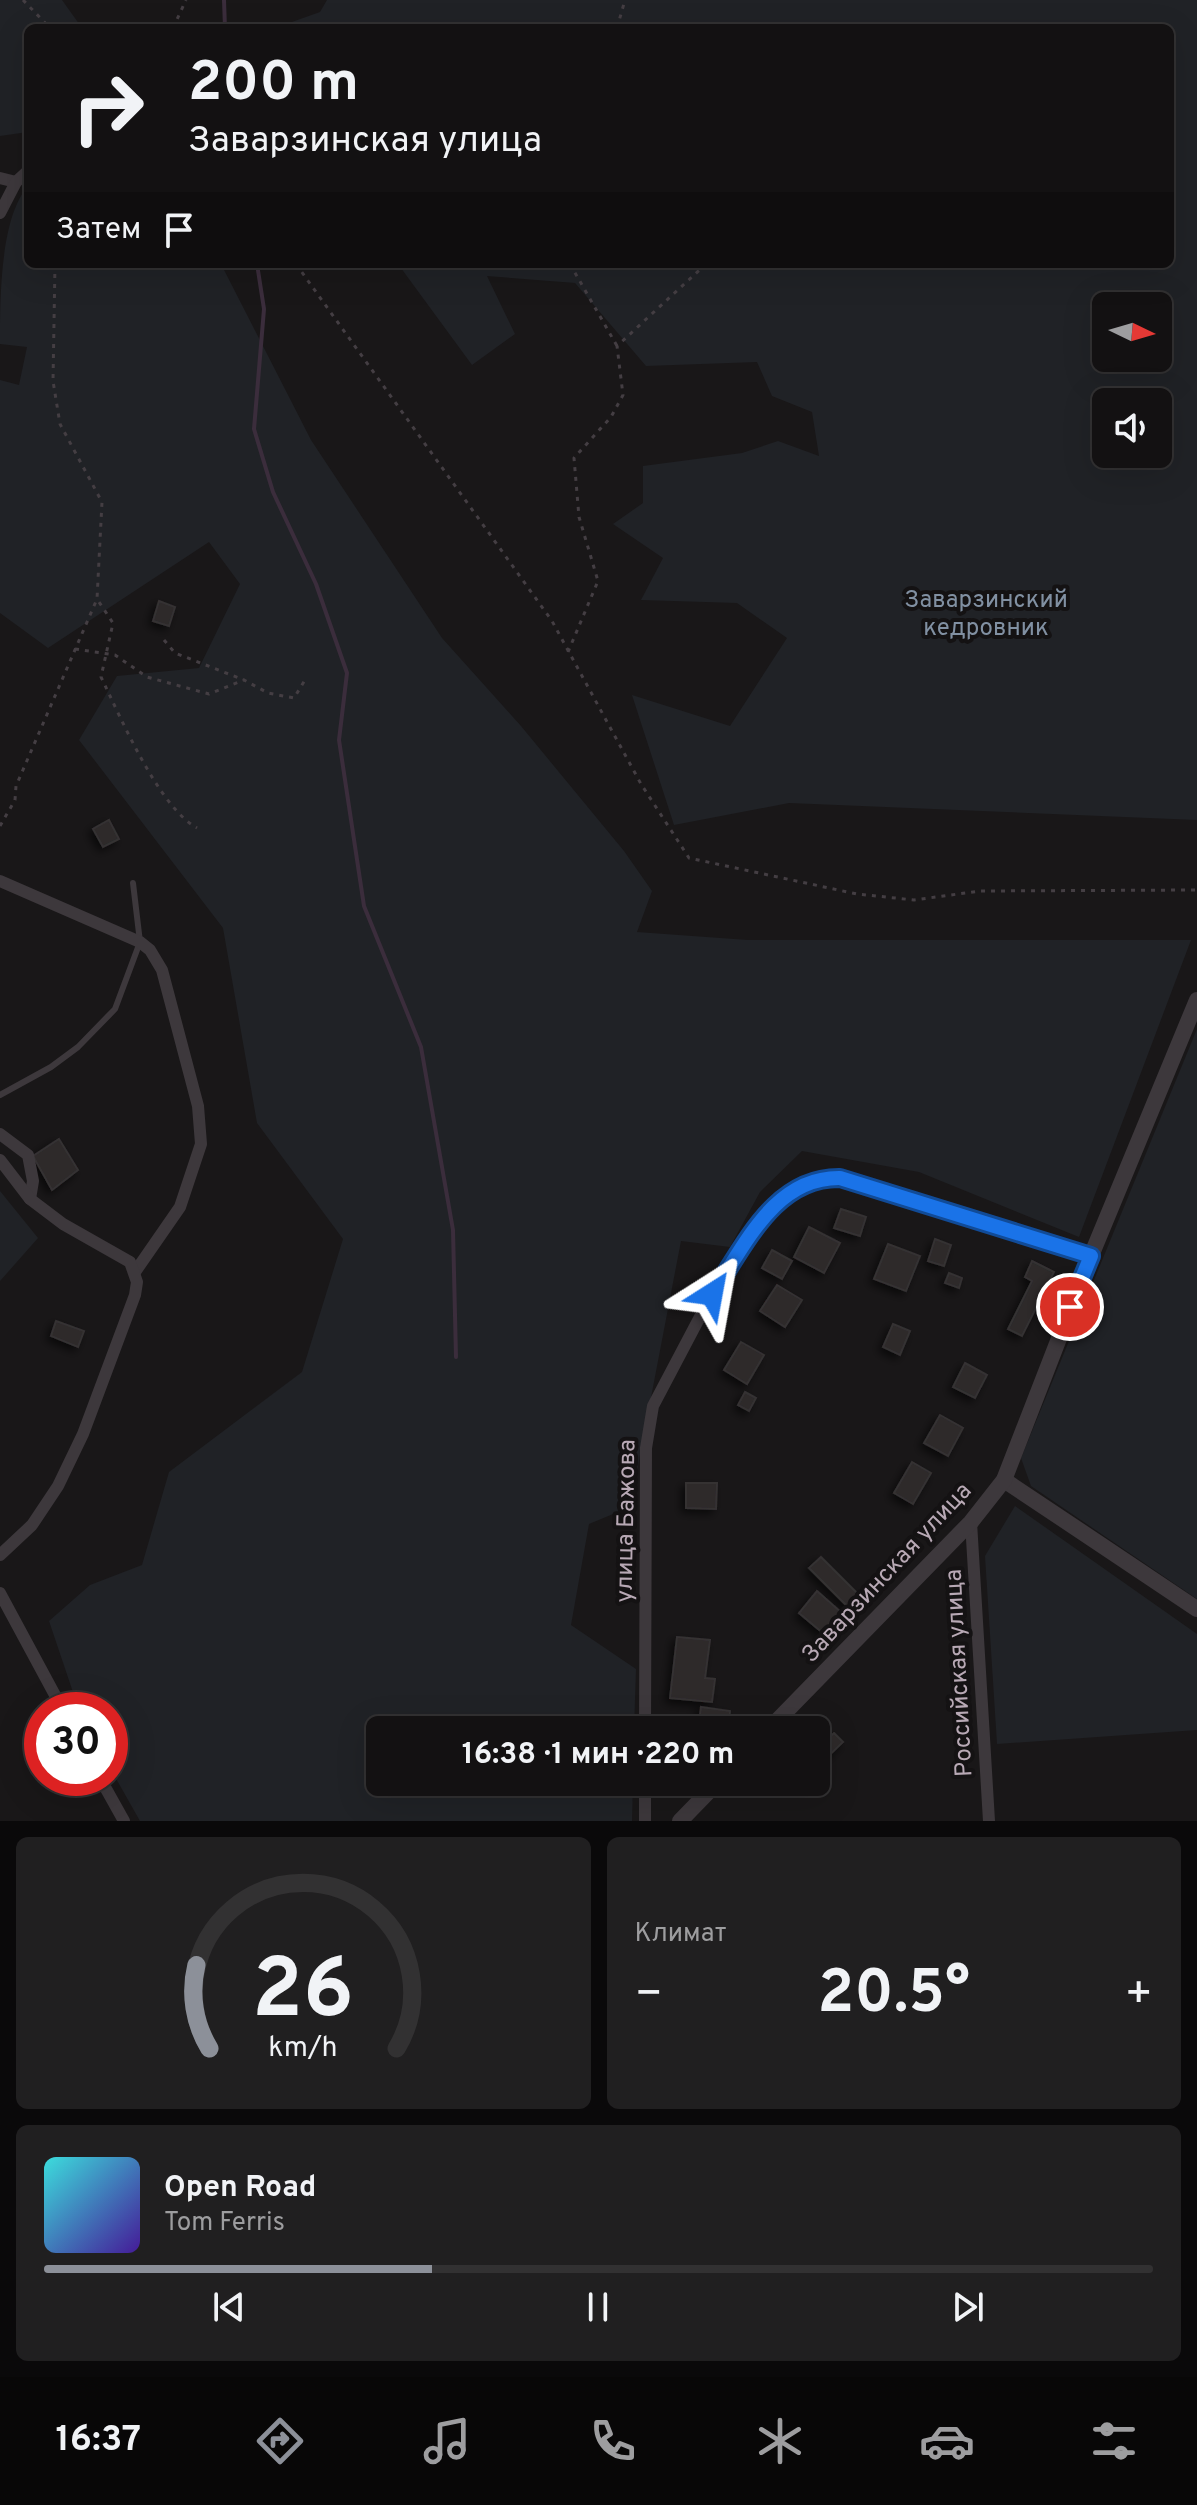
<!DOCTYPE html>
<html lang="ru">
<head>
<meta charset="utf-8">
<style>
  body { margin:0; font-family:Overpass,sans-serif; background:#201f20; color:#f1f3f6; height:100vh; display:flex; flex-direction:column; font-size:30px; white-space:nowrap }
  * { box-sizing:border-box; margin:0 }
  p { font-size:26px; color:#9d9d9f }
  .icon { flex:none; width:44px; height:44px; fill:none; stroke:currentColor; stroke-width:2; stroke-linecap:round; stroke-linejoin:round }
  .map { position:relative; height:1821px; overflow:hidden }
  .drawer { display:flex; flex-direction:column; gap:16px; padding:16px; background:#0a090a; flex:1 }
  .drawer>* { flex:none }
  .guide { position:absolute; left:24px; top:24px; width:1150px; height:244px; border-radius:12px; box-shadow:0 8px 32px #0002,0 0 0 2px #323132; background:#131112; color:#f1f3f6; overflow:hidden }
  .needle { width:52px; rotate:95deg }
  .controls { position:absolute; left:1092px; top:292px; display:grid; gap:16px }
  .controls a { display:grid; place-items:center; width:80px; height:80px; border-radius:12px; background:#131112; box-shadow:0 8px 32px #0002,0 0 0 2px #323132; font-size:40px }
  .speed { position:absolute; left:24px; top:1692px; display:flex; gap:16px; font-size:40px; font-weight:700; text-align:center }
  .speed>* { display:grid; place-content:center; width:104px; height:104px; border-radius:50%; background:#131112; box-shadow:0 8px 32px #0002,0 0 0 2px #323132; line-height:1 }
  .speed .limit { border:12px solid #d22; background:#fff; color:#111 }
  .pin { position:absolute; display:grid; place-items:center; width:68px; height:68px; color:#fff; margin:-34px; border:4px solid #fff; border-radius:50%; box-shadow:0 2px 8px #0007 }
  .me { position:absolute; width:88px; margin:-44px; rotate:34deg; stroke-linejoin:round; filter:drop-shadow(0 0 6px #0008) }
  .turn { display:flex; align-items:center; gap:28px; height:168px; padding:0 32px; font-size:36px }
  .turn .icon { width:104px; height:104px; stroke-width:2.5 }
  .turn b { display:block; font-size:56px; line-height:68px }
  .then { display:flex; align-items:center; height:76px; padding:0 32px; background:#0003; gap:16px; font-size:30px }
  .big { font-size:60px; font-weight:700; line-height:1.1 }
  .drawer .tile { flex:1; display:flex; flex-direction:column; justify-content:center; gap:12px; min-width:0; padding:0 28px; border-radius:12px; background:#201f20 }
  .drawer .dial { align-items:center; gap:0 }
  .dial svg { height:208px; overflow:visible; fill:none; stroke:#323132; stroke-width:7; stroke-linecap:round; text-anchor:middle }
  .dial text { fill:#f1f3f6; stroke:none }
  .song { display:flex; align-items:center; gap:24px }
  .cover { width:96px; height:96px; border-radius:12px; background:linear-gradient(135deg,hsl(180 70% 55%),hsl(260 70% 35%)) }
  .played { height:8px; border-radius:4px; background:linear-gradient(90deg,#8c9099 35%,#323132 35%) }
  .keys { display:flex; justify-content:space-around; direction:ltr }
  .heat { display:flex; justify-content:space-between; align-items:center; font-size:44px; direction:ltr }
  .drawer .tiles { flex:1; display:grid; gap:16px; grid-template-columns:1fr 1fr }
  .tile:last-child { grid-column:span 2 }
  .trip { position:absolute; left:366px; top:1716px; width:464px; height:80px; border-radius:12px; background:#131112; box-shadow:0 8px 32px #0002,0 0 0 2px #323132; font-weight:700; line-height:80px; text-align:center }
  .dock { display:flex; height:128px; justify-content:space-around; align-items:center; background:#080707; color:#9d9d9f }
  .dock .icon { width:56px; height:56px }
  .dock .selected { color:#8c9099 }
  .dock b { font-size:36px; color:#f1f3f6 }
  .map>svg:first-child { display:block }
  .green { fill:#202226; fill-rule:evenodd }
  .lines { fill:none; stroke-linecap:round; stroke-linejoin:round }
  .stream { stroke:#3b2d3c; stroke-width:4 }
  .building { fill:#2d2a2b; stroke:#343133; stroke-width:2; filter:url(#shadow) }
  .path { stroke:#443e43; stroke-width:3; stroke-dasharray:4 6; stroke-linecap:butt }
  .service { stroke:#3d383c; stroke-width:6 }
  .minor { stroke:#3d383c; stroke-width:12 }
  .tertiary { stroke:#3d383c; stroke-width:16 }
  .route-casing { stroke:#114b97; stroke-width:20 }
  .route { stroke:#1a73e8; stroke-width:14 }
  .labels { text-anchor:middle; stroke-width:8; stroke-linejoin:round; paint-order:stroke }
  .park-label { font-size:24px; fill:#8190a2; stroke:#141213 }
  .street-label { font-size:24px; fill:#b8a9b5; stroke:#141213 }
</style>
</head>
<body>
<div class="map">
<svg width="1197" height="1821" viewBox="0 0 1197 1821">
  <defs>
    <filter id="shadow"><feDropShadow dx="-4" dy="4" stdDeviation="4" flood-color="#0009"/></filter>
  </defs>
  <rect width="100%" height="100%" fill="#191718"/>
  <g class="green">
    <path d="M0,0H62L82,28H28V132L0,136Z"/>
    <path d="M327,0H1197V820L789,803L674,825L632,695L730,726L787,638L737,603L641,600L663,558L613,524L643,503V466L742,453L778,441L819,456L812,412L772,396L757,362L646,366L575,283L487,276L515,334L472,365L398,264H1170V28H275L320,12ZM1158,306V358H1106V306ZM1106,402H1158V454H1106Z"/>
    <path d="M28,186V264H221L311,440L442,638L521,726L624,851L652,891L637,932L748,940H1191L1079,1237L919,1172L802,1151L760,1192L730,1247L681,1241L630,1507L589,1524L571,1625L636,1669L634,1730H380V1782H633L632,1821H140L110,1768V1710H79L49,1621L90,1585L142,1565L169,1472L302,1372L343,1239L257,1123L223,928L79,740L117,676L199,668L240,584L209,542L48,648L0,613V380L19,385L27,347L0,344C0,298 0,218 28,186Z"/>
    <path d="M1197,1029V1599L1031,1486L1021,1458Z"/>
    <path d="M0,1191L38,1238L0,1281Z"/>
    <path d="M1015,1506L1197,1634V1730L997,1744L985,1556Z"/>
  </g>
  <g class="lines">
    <g class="stream">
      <path d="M224,0L225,28"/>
      <path d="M257,264L264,309L254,429L273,492L316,584L347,673L339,740L364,906L421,1047L453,1230L456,1357"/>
    </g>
  </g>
  <g class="building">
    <path d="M159,601L175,607L169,626L153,621Z"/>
    <path d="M109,820L119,839L103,847L93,829Z"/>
    <path d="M59,1139L78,1170L52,1190L33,1156Z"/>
    <path d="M841,1209L866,1217L860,1236L834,1228Z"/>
    <path d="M809,1227L840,1243L824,1273L794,1257Z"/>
    <path d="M935,1239L951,1245L944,1266L928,1261Z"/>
    <path d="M888,1244L920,1256L906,1291L874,1279Z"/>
    <path d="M772,1250L792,1261L782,1279L762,1268Z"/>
    <path d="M1032,1261L1054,1272L1022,1336L1008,1329L1032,1281L1025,1277Z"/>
    <path d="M949,1273L962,1278L959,1288L945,1283Z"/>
    <path d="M777,1285L802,1300L785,1327L760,1311Z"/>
    <path d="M56,1321L84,1331L78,1347L51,1336Z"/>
    <path d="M893,1324L910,1331L900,1355L883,1347Z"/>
    <path d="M741,1342L764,1355L747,1384L724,1370Z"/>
    <path d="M965,1363L987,1375L975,1398L953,1387Z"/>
    <path d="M745,1392L756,1398L749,1411L738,1405Z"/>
    <path d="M940,1415L963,1428L948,1456L924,1443Z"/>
    <path d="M912,1462L931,1473L913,1504L894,1493Z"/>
    <path d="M686,1483H717L716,1509L686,1508Z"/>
    <path d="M821,1557L863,1599L851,1610L809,1568Z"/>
    <path d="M817,1591L842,1613L824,1634L799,1613Z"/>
    <path d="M677,1637L710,1640L705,1678L715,1679L712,1702L670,1698Z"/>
    <path d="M701,1707L730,1711L728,1728L699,1724Z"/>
    <path d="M834,1733L843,1742L821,1763L816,1758V1749Z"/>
  </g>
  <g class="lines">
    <g class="path">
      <path d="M23,0L50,28"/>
      <path d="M173,28L186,0"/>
      <path d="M617,28L625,0"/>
      <path d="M55,264L53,381L60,424L102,502L97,599L113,623L101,677C121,718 158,806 197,828"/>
      <path d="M296,264L552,621L641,784L689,858L857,894L914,900L980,891L1197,890"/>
      <path d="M570,264L617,346"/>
      <path d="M164,640L175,653L244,680"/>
      <path d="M75,649L115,655L147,677L209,694L244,680L268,693L294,698L305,680"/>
      <path d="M568,652L598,581L579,517L574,458L611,417L623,395L617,346L706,264"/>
      <path d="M0,826L15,800L16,786L97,599"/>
    </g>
    <path class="service" d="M0,1095L51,1067L78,1047L115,1009L140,942L133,883"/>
    <g class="minor">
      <path d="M0,178L16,182"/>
      <path d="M0,213L16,182L28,171"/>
      <path d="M0,881L140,942L150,950L162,970L198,1106L201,1144L180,1207L135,1272"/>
      <path d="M0,1134L28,1155L33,1181L30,1199"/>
      <path d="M0,1160L30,1199L63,1224L130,1262L137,1282L135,1295L83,1434L58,1486L32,1525L0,1555"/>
      <path d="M971,1522L989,1821"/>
      <path d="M0,1593L63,1710"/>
      <path d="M645,1730L646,1448L653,1406L712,1294L772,1206L805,1183L840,1178L1091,1256"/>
      <path d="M100,1778L124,1821"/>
      <path d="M645,1821V1782"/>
    </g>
    <g class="tertiary">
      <path d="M1004,1480L1197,1609"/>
      <path d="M768,1730L971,1522L1004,1480L1091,1256L1197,1000"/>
      <path d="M680,1821L718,1782"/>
    </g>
  </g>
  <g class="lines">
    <defs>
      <path id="route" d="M712,1294C745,1246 774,1177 840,1178L1091,1256L1070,1307"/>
    </defs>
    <use href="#route" class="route-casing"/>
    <use href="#route" class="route"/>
  </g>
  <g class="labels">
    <g class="park-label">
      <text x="986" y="607">Заварзинский<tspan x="986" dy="28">кедровник</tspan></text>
    </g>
    <g class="street-label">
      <text transform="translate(625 1521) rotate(-89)" y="8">улица Бажова</text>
      <text transform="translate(886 1572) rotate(-47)" y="8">Заварзинская улица</text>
      <text transform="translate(958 1673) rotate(-93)" y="8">Российская улица</text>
    </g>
  </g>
</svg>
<div class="controls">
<a><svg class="needle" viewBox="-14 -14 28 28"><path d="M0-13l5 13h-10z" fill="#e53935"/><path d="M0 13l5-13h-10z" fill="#9d9d9f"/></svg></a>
<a><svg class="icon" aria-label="sound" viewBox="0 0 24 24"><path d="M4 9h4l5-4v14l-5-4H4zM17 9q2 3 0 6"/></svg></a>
</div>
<div class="speed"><div class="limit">30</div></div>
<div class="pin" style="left:1070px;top:1307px;background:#d93025"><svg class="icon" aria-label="arrive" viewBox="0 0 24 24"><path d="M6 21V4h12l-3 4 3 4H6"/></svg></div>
<svg class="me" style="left:712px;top:1294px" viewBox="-20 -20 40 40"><path d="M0-17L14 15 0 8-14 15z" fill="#1a73e8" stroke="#fff" stroke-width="4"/></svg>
<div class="trip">16:38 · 1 мин · 220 m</div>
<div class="guide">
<div class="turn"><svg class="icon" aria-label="right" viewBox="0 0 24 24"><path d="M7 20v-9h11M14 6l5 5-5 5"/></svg><div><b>200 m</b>Заварзинская улица</div></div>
<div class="then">Затем<svg class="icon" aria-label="arrive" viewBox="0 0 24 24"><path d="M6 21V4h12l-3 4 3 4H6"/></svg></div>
</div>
</div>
<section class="drawer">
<div class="tiles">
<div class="tile dial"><svg viewBox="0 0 100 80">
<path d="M14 69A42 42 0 1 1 86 69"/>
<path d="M14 69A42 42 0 0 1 9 37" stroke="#8c9099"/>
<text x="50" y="56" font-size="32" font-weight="700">26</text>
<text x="50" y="72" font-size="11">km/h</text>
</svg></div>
<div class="tile"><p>Климат</p>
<div class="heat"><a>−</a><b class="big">20.5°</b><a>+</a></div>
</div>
<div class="tile">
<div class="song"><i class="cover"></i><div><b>Open Road</b><p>Tom Ferris</p></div></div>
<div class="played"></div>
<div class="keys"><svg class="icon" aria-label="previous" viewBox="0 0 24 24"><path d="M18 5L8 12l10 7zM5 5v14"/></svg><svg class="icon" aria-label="pause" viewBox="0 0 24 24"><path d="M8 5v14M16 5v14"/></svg><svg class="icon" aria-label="next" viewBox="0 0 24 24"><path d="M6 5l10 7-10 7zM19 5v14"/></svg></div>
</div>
</div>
</section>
<nav class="dock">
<b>16:37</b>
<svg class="icon selected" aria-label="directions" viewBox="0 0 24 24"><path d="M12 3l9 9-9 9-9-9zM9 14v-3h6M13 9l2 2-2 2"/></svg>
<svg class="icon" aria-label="music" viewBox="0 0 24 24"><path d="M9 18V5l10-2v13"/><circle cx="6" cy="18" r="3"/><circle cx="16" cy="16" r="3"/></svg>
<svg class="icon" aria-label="phone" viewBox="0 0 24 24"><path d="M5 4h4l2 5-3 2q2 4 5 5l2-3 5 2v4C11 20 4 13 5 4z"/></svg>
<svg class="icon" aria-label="climate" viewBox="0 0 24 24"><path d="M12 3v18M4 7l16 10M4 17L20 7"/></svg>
<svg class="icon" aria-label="car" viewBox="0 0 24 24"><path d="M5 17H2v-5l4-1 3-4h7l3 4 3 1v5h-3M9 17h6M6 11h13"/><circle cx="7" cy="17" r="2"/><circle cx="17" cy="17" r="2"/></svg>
<svg class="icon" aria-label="filters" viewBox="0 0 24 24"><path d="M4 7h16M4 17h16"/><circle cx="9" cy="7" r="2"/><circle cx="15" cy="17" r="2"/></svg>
</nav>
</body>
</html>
